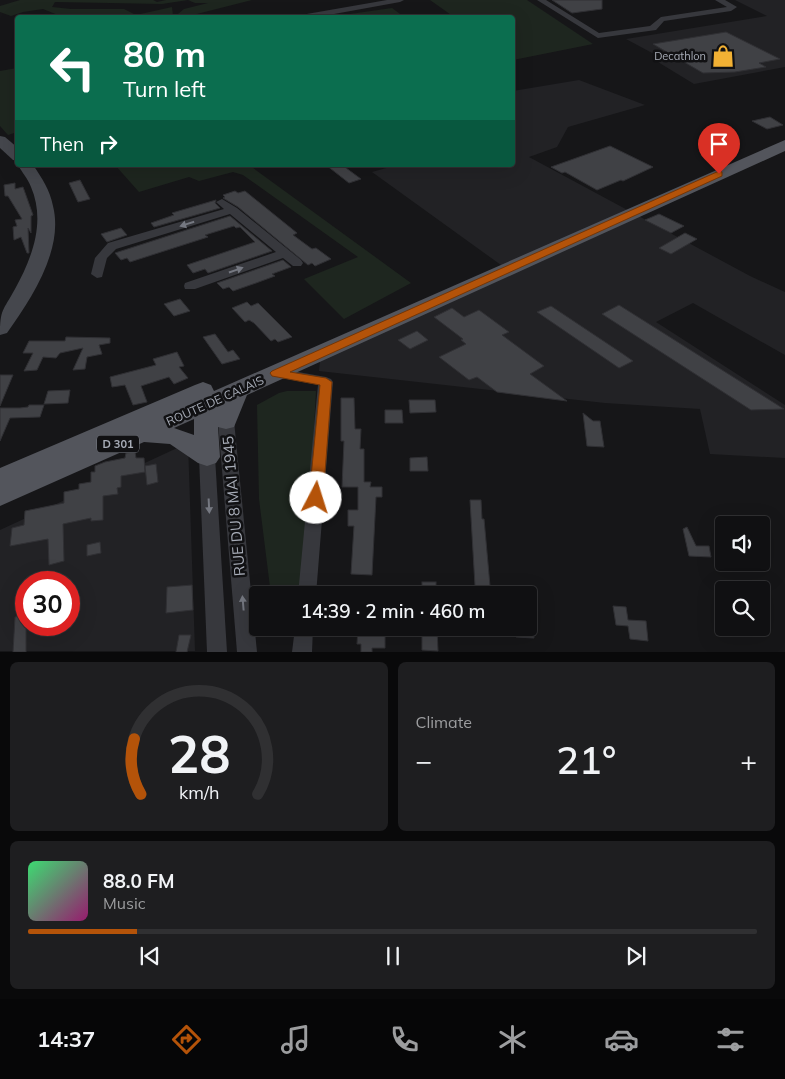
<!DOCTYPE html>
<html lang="en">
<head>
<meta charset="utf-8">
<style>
  body { margin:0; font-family:Mulish,sans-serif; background:#1e1e20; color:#f1f3f6; height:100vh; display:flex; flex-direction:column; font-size:19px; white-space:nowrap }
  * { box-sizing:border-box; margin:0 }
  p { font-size:16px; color:#9c9d9f }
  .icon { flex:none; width:28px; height:28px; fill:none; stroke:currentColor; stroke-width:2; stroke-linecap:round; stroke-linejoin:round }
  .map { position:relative; height:652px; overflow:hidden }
  .sheet { display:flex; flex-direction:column; gap:10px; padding:10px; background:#09090a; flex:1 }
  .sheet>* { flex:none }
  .guide { position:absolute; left:15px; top:15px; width:500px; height:152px; border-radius:5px; box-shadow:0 5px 20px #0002,0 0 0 1px #303032; background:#0b6e4f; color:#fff; overflow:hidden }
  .buttons { position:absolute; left:715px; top:516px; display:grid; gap:10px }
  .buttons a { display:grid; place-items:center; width:55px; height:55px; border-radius:5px; background:#101012; box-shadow:0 5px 20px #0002,0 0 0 1px #303032; font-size:25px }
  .speed { position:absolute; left:15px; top:571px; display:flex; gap:10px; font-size:25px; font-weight:700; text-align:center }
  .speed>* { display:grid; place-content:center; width:65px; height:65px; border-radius:50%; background:#101012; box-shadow:0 5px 20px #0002,0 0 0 1px #303032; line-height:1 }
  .speed .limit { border:8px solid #d22; background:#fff; color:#111 }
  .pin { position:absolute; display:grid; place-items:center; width:42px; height:42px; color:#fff; margin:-51px -21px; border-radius:50% 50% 50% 0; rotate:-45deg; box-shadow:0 0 5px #0007 }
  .pin .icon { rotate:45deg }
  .me { position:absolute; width:55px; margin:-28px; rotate:5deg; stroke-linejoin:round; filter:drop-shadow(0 0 4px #0008) }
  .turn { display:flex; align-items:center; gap:18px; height:105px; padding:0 25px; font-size:22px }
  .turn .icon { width:65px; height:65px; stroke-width:2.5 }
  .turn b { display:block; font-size:35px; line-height:42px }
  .then { display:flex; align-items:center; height:48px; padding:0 25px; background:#0003; gap:10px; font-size:19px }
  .big { font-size:38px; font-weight:600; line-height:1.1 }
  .sheet .tile { flex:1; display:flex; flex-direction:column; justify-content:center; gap:8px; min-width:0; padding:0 18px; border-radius:8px; background:#1e1e20 }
  .sheet .dial { align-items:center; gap:0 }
  .dial svg { height:130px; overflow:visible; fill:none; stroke:#303032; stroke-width:7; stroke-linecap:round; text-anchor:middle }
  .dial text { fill:#f1f3f6; stroke:none }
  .song { display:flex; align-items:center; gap:15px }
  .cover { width:60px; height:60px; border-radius:8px; background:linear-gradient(135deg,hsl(140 70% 55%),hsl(320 70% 35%)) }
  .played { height:5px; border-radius:2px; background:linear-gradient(90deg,#b45309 15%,#303032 15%) }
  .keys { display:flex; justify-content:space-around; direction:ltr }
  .heat { display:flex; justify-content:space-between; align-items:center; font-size:28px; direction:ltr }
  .sheet .tiles { flex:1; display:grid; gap:10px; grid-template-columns:1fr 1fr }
  .tile:last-child { grid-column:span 2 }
  .trip { position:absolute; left:249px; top:586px; width:288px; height:50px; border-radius:5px; background:#101012; box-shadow:0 5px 20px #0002,0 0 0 1px #303032; font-weight:600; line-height:50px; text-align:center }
  .tab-bar { display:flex; height:80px; justify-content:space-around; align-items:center; background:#060607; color:#9c9d9f }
  .tab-bar .icon { width:35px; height:35px }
  .tab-bar .on { color:#b45309 }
  .tab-bar b { font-size:22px; color:#f1f3f6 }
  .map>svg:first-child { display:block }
  .built { fill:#222225; fill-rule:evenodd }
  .green { fill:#1e261f }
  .building { fill:#404145; stroke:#303034 }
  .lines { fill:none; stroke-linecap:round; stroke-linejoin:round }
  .minor { fill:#37383d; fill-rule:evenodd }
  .secondary { fill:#45474d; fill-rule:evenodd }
  .primary { fill:#53555c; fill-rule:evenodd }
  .oneway { fill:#757881 }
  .route { fill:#b45309; stroke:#753606 }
  .labels { text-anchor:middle; stroke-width:5; stroke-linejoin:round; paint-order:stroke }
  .far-poi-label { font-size:11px; fill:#a8adb8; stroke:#111113; text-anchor:end }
  .shield { fill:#111113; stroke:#7b7e86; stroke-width:1 }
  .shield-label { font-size:11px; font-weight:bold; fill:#a8adb8 }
  .street-label { font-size:12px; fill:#a8adb8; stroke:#111113 }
  .near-street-label { font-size:15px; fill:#a8adb8; stroke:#111113 }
</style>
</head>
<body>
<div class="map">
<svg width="785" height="652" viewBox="0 0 785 652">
  <rect width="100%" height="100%" fill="#161618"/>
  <g class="built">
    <path d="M735,0H785V67L694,84L653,59L654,54L626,39L767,16Z"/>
    <path d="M579,80L645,105L568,127L557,147L529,157L750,276L785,292V355L693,303L656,322L785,405V458L710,454L700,409L605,403L319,371L320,361L512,273L372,172L397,165H512L513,91Z"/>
    <path d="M188,443L195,651H0V530ZM26,582H69V625H26Z"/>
  </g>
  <g class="green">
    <path d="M20,0H153L157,2L166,0H252L181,18L178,14L184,9L208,3H195L188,0L162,4L55,2L52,7L71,9H124L136,15L172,7L173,16L164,18L63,17L43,9L23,12L11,16L0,12V6Z"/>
    <path d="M430,0H527L593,44L513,60L512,18H476L473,16L454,17Z"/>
    <path d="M392,8L404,17H329Z"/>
    <path d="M17,68V132L8,135L0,126V71Z"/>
    <path d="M115,165H249L411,283L344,319L304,279L358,257L243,175L233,172L199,181L189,177L139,192Z"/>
    <path d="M287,391H316L313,446L300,595H271L259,499L257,405L279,393Z"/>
  </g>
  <g class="building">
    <path d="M552,0H602V9L572,13Z"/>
    <path d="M726,32L780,59L759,63L766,67L735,72L703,73L653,44Z"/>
    <path d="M770,117L783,125L767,129L752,121Z"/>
    <path d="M610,146L653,167L623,181L621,180L597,190L565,172L562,173L551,167Z"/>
    <path d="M326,165H342L361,179L349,183Z"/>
    <path d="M80,180L90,199L78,202L69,183Z"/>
    <path d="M15,183V189L23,187L33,215L31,216V233L28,228L29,253H27L21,237L14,240L13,227L17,226L15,220L22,219L8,196H5L4,185Z"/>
    <path d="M235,191L238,193L245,191L297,233L293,235L312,249L316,248L331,259L315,266L312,263L308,265L238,207L223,198L225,197L223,195Z"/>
    <path d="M216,200L215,203L220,208L154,227L151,223L174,215L172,213Z"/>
    <path d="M659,214L684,226L671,233L645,220Z"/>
    <path d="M230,216L272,251L208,273L205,269L193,273L187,265L255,242L240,227L236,228L234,226L205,235L208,237L130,262L127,258L121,260L115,253Z"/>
    <path d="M121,228L127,235L107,242L101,234Z"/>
    <path d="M685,233L697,239L671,254L659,248Z"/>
    <path d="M283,260L291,267L272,274L275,276L256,283L233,291L229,287L223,289L217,283Z"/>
    <path d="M180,299L190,311L174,316L164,304Z"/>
    <path d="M247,302L251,306L258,303L292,337L278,342L275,339L271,341L254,323L249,320L245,322L232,308Z"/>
    <path d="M619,305L784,409L751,410L602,314Z"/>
    <path d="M551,306L623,354L633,361L619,368L537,312Z"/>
    <path d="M452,308L464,317L479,310L509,332L502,335L544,366L530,374L567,401L497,392L477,377L469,380L439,357L466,344L461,340L463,339L434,317Z"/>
    <path d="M417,331L428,340L410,349L398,340Z"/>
    <path d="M215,334L228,352L233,350L240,359L222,364L203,337Z"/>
    <path d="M66,337L110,338V343L99,345L102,354L87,357L85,369L73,370L83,348L60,353L56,358L43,357L37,370L24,371L33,353H23L29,341H65Z"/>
    <path d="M177,352L184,366L179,367L188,378L174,384L169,377L141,386L147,402L133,405L125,385L112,387L110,377L156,365L153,359Z"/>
    <path d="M0,375H13L0,406Z"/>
    <path d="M70,390L68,403L44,404L48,391Z"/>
    <path d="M341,398H354L355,429H361L360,449H364V482H371L370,487H382V497H376L372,575L351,574L354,526H348V510H358V487H342L344,441H341Z"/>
    <path d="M409,400H435L436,412L410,413Z"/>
    <path d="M29,405H44L40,417L10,418L0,441V408H20L28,407Z"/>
    <path d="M385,410H402L403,423H385Z"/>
    <path d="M583,413L593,421H600L604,447L587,446Z"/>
    <path d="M135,452L136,458H144L145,472L121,476V487L117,488L118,494L103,496V520L91,521V518L63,524L64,561L49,565L48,539L10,546L12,528L24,525L25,511L64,503V492L79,489V484L91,482V472H95V466L105,462L125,458L126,453Z"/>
    <path d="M427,457L428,471H410V458Z"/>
    <path d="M156,464L158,482L147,485L145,466Z"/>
    <path d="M470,500H481L482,519H484L490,586H475Z"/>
    <path d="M687,527L696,546H709L711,557L689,556L683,529Z"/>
    <path d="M100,542L101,553L87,556V545Z"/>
    <rect x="422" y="582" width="14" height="13"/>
    <path d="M192,585L193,610L166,613L167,587Z"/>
    <path d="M613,606L626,607L628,620L646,621L648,641L630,639L628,626L616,625Z"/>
    <path d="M26,615V652H13L15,617Z"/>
    <path d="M422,628H437L438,651L422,650Z"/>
    <path d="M515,628H533L534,638L516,637Z"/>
    <path d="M358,629H385V648H372V652H361V644H357Z"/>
    <path d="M179,635H191L187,652H176Z"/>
  </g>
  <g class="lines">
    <g class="minor">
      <path d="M387,0H404L400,2L312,18L297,17L301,15Z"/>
      <path d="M537,0H546L599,33L650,26L661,17L727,7L715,0H725L737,7L731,11L664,21L656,30L598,38Z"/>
      <path d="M222,199L237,208L301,260L303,263L301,266H293L283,258L195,289H185L184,286L185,283L276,252L230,214L116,249L107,258L102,277L97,278L91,274L95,258L108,243L224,209L216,202Z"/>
      <path d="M276,368L326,377L331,379L333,382L316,595H298L318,385L271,376L269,373L271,370Z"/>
      <path d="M226,416L231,417L234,421L257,652H237L218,421L221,417Z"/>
      <path d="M207,451L213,453L215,457L227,652H207L199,457L201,453Z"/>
      <path d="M295,628H313L312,652H292Z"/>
    </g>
    <g class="secondary">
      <path d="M0,136L5,137L18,148V161L13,160L0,148Z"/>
      <path d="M18,165H33C42,178 50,190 53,206C64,250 31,299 7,333L0,335C0,309 3,311 15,289C32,258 46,222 31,187C28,179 21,171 18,165Z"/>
    </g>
    <path class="primary" d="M785,140V151L247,395L234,427L226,429L218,427L220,457L216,463L207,466L198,463L170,444L144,442L0,506V468L195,385L203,382L211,385L214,391ZM194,419V435L174,428Z"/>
  </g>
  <defs><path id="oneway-solid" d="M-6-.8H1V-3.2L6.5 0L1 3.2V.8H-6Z" transform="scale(1.25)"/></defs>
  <g class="oneway">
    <use href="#oneway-solid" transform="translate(187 224) rotate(163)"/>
    <use href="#oneway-solid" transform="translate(236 270) rotate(-19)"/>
    <use href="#oneway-solid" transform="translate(209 506) rotate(87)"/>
    <use href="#oneway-solid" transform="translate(243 603) rotate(-95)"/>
  </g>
  <path class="route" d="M719,171L722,172V176L290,372L326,378L332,382L323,498L321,502L316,503L311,502L309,498L320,385L272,376L270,373L272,371Z"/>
  <defs>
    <symbol id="shop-bare" viewBox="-9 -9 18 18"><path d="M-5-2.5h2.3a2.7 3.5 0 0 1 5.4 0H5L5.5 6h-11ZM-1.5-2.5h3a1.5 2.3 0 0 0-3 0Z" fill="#f2b134" stroke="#111113" stroke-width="2.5" paint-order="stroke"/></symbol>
  </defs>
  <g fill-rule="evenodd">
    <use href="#shop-bare" x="707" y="40" width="32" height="32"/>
  </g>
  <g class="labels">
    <g class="far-poi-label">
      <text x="706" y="60">Decathlon</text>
    </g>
    <rect class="shield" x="97" y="435.5" width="42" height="17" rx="4"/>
    <g class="shield-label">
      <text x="118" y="448">D 301</text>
    </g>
    <g class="street-label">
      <text transform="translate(215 401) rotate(-24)" y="4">ROUTE DE CALAIS</text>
    </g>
    <g class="near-street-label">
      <text transform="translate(234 506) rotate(-95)" y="5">RUE DU 8 MAI 1945</text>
    </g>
  </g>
</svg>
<div class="buttons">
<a><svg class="icon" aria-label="sound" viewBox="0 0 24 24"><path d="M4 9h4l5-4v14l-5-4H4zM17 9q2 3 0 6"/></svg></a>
<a><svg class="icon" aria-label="search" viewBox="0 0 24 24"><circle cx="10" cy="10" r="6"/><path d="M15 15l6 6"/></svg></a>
</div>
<div class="speed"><div class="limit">30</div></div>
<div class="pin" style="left:719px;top:174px;background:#d93025"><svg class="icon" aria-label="arrive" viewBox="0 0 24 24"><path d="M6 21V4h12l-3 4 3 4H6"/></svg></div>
<svg class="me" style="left:316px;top:498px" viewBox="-20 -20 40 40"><circle r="19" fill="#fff"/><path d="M0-13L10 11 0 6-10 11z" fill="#b45309"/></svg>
<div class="trip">14:39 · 2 min · 460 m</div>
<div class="guide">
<div class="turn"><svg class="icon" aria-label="left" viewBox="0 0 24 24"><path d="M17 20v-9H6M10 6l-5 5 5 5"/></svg><div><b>80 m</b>Turn left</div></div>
<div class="then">Then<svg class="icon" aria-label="right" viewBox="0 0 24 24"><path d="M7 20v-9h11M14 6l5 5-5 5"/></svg></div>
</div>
</div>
<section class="sheet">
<div class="tiles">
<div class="tile dial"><svg viewBox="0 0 100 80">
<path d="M14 69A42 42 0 1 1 86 69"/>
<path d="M14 69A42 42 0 0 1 10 35" stroke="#b45309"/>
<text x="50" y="56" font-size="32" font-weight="700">28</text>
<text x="50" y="72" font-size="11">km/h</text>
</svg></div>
<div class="tile"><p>Climate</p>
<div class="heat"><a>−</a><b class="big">21°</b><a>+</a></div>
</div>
<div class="tile">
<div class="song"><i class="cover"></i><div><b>88.0 FM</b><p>Music</p></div></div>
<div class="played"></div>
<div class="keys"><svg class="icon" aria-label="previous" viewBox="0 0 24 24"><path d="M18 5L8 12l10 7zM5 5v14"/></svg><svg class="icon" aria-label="pause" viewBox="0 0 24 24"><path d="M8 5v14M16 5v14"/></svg><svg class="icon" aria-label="next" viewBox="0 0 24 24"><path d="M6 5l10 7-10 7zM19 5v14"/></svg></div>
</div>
</div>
</section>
<nav class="tab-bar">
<b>14:37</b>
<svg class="icon on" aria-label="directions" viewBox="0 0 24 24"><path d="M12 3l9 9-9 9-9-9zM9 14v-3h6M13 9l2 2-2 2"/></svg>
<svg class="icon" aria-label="music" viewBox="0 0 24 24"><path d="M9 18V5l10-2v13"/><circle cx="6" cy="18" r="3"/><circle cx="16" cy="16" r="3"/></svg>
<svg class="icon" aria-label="phone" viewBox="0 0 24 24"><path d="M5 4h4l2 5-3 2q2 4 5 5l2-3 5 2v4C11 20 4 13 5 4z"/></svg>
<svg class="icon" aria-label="climate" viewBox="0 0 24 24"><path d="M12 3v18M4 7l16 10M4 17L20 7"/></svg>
<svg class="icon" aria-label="car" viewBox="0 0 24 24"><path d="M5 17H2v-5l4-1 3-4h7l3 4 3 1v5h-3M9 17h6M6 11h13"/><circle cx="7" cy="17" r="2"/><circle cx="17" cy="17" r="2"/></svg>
<svg class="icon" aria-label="filters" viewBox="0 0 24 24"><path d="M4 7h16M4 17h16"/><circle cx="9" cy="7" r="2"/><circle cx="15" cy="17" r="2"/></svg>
</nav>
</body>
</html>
